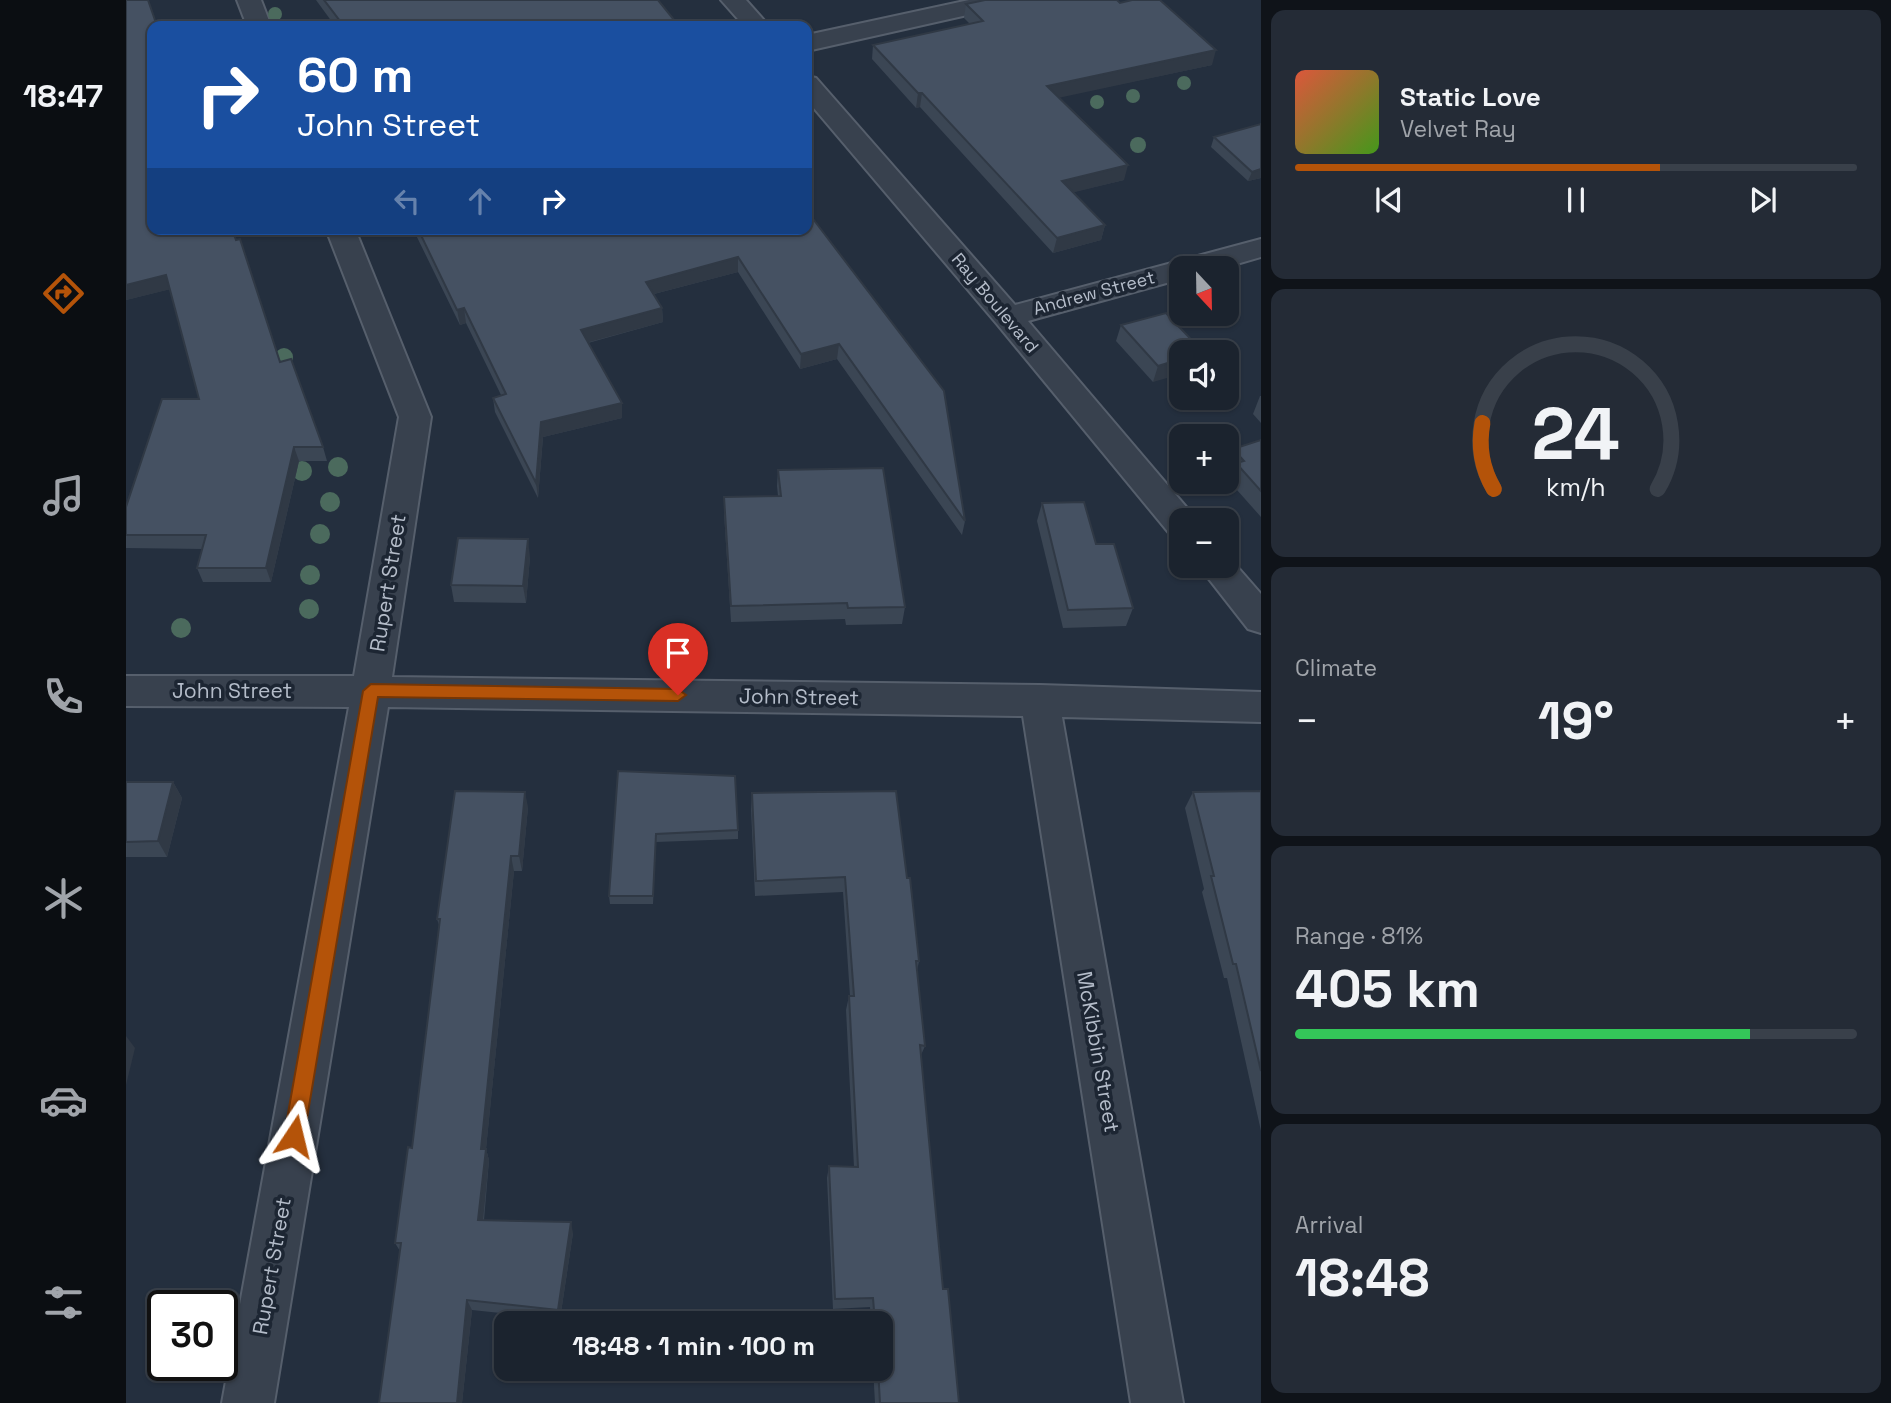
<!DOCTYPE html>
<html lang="en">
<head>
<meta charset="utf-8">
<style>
  body { margin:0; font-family:"Space Grotesk",sans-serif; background:#242b36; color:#f1f3f6; height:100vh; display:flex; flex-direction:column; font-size:26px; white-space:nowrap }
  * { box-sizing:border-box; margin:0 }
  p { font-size:23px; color:#a0a4aa }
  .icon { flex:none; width:38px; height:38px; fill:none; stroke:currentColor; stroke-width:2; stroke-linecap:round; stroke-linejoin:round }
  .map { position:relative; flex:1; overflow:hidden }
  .side { display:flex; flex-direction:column; gap:10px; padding:10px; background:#0f1319; width:630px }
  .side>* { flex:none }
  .banner { position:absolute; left:21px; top:21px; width:665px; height:214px; border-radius:14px; box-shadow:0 2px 5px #0004,0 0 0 2px #39404a; background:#1a4fa0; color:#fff; overflow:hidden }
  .needle { width:46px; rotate:158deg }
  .fabs { position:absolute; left:1043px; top:256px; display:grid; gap:14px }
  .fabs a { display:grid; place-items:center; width:70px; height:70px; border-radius:14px; background:#1b232e; box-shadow:0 2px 5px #0004,0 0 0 2px #39404a; font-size:35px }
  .speed { position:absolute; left:21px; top:1290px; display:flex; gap:14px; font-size:35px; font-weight:700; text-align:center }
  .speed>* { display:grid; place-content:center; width:91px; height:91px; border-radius:50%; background:#1b232e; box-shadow:0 2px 5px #0004,0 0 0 2px #39404a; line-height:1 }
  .speed .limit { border:4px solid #111; border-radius:10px; background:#fff; color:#111 }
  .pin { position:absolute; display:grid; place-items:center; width:60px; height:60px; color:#fff; margin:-72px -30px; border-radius:50% 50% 50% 0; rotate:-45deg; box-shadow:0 0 7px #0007 }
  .pin .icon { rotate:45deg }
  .me { position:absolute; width:77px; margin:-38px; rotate:10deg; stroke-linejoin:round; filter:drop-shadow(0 0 5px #0008) }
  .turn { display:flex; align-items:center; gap:24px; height:147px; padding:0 35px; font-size:32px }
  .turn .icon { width:91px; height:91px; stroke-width:2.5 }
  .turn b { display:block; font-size:49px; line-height:60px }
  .lanes { display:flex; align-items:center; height:66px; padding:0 35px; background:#0003; justify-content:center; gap:35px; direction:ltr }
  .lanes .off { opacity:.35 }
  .big { font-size:52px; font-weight:800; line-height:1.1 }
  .side .widget { flex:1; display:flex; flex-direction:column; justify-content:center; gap:10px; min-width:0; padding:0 24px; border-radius:14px; background:#242b36 }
  .side .dial { align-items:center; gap:0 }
  .dial svg { height:182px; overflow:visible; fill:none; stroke:#39404a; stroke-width:7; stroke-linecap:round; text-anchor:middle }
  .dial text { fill:#f1f3f6; stroke:none }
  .song { display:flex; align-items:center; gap:21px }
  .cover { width:84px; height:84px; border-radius:10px; background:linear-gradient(135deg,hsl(10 70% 55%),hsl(100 70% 35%)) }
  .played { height:7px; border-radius:4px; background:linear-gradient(90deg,#b45309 65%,#39404a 65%) }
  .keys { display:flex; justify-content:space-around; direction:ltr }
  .heat { display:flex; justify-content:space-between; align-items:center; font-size:38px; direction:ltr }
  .charge { height:10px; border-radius:5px; background:linear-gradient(90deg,#34c759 81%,#39404a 0) }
  .trip { position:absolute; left:368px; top:1311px; width:399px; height:70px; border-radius:14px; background:#1b232e; box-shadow:0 2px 5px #0004,0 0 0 2px #39404a; font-weight:800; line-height:70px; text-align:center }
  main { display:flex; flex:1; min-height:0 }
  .dock { display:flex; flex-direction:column; width:126px; justify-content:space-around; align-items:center; background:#0b0e12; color:#a0a4aa }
  .dock .icon { width:49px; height:49px }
  .dock .active { color:#b45309 }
  .dock b { font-size:32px; color:#f1f3f6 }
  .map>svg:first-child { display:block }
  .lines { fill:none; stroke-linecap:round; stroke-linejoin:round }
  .minor-casing { stroke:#565f6c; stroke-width:4 }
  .minor { fill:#38414e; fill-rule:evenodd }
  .tree { fill:#4b6a5d }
  .wall { fill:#3b4654 }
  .shaded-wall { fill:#303945 }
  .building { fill:#455162; stroke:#303945; stroke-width:2 }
  .route { fill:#b45309; stroke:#753606; stroke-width:2 }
  .labels { text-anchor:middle; stroke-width:7; stroke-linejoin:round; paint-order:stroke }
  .far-street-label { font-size:18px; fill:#b4bcc9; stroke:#1d2633 }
  .street-label { font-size:21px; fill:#b4bcc9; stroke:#1d2633 }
</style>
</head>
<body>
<main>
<nav class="dock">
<b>18:47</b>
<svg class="icon active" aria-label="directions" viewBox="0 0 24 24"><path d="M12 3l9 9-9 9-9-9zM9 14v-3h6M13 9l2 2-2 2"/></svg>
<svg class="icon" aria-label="music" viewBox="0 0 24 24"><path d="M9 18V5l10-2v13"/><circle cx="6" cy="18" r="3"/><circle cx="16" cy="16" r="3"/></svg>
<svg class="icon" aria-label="phone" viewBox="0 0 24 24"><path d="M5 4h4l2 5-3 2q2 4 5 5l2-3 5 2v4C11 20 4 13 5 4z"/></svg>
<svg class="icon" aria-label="climate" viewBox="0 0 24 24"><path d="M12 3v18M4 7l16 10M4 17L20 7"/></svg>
<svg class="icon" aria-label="car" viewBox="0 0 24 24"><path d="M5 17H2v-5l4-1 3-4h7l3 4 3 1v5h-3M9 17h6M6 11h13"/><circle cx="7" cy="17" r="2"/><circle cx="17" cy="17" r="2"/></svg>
<svg class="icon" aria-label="filters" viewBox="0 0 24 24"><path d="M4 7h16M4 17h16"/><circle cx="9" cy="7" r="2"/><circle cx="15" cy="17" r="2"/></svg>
</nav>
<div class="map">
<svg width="1135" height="1403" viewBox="0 0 1135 1403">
  <rect width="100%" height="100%" fill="#242f3e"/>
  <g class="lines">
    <defs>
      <g id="minor">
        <path d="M111,0H135L145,26H121Z"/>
        <path d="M595,0H620L643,26H618Z"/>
        <path d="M843,0H889L886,5L877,7L681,51V35Z"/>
        <path d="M681,76L690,78L889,305L1135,239V257L1097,268H1055V279L902,321L1067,515L1070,520H1055V537L1043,533L871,324L681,100Z"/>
        <path d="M200,229H229L305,417L266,677L914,685L1135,692V722L936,717L1057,1403H1005L897,716L262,707L148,1403H96L223,707L0,706V676H228L273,417Z"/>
        <path d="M1101,555L1135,594V633L1122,629L1072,565H1101Z"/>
      </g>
    </defs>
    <use href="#minor" class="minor-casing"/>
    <use href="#minor" class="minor"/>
  </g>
  <g class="tree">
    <circle cx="149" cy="14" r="7"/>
    <circle cx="1058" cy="83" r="7"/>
    <circle cx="1007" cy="96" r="7"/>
    <circle cx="971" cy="102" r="7"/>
    <circle cx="1012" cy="145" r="8"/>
    <circle cx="158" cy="357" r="9"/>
    <circle cx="212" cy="467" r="10"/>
    <circle cx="176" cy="471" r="10"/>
    <circle cx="204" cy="502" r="10"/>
    <circle cx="194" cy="534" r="10"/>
    <circle cx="184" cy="575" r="10"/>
    <circle cx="183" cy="609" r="10"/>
    <circle cx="55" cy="628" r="10"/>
  </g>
  <g class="wall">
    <path d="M190,0H532L209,26Z"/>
    <path d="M840,4L1086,65L933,97L998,180L947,192L979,225L975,240L927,253L794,107L790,108L746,59L747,45L844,24L838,18Z"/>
    <path d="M26,26V229L154,362L197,447L201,461H173L145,582H77L71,568L77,549L0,548V507L73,399L44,289L0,300Z"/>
    <path d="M1088,137L1135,178L1122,181L1085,147Z"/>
    <path d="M287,229H681L839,521L836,535L711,359L674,369L612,272L528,294L536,308L537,322L462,343L496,403V418L417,437L412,498L369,412L367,398L375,395L340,323L334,325Z"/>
    <path d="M995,325L1077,352L1027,382L990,341Z"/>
    <path d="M1134,396H1135V423L1127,414Z"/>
    <path d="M1135,440V517L1103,481L1106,473L1101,467L1107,449Z"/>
    <path d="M652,470L779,607L776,624L720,625L719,619L605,622L598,513V497L652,496L651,486Z"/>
    <path d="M916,503L1007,608L1000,626L937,628L911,521Z"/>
    <path d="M404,557L400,603L328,602L325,585Z"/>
    <path d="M492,771L612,830V839L530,842L527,904H484L483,896Z"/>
    <path d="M0,782H47L56,798L41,857H0Z"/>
    <path d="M1135,791V1131L1101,978H1098L1076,892L1078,889L1059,808L1067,792Z"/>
    <path d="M626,793L781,878L793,961L791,971L799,1046L795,1055L817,1289L833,1403H749L747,1368H754V1323H745L744,1307L707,1309L701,1178L703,1166L728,1167L720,1010L723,996H724L717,892L629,896L625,809Z"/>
    <path d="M402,807L396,871H388L360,1149L363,1160L358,1220L447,1233L434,1319L346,1310L336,1403H253L274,1251L269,1243L286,1148L313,925L311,919Z"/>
  </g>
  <g class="shaded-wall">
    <path d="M1090,50L1086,65L918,101L921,86Z"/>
    <path d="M792,93H796L794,107L790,108Z"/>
    <path d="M1002,165L998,180L933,196L936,181Z"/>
    <path d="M1135,169V178L1122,181L1126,172Z"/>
    <path d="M979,225L975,240L927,253L931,238Z"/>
    <path d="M612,257V272L520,296V282Z"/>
    <path d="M40,275L45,289L0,300V285Z"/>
    <path d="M338,308L340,323L334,325L331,310Z"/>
    <path d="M536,308L537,322L456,344L455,330Z"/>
    <path d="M713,344L711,359L674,369L675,354Z"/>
    <path d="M1055,359V374L1027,382L1032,366Z"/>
    <path d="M496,403V418L417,437L412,498L410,483L415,422Z"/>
    <path d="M168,447L173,461L145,582L140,568Z"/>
    <path d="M402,539L404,557L400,603L397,586Z"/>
    <path d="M47,782L56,798L41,857L32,841Z"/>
    <path d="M399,792L402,807L396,871L393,856Z"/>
    <path d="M385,856L388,871L360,1149L363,1160L356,1230L352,1220L355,1149Z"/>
    <path d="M0,1036L9,1048L0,1085Z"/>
    <path d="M445,1222L447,1233L434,1319L432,1310Z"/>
    <path d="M341,1300L346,1310L336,1403H331Z"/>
  </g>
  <g class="building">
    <path d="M0,0H22L31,26H26V50H25L26,55V229H106L110,240L114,239L154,362L165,359L197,447H168L140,568H71L80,535H0V507L36,399H73L40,275L0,285Z"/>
    <path d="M198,0H532L553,26H208L217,25Z"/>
    <path d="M859,0H991L994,3L1006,0H1034L1090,50L921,86L1002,165L936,181L979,225L931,238L796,93H792L747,45L857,21L840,4Z"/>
    <path d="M1135,124V169L1126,172L1088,137Z"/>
    <path d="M681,211L818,391L839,521L713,344L675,354L612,257L520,282L536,308L455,330L496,403L415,422L410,483L367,398L380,394L338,308L331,310L292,229H681Z"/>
    <path d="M1040,313L1077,352H1055V359L1032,366L995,325Z"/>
    <path d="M1135,440V491L1110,463L1118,461L1107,449Z"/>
    <path d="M757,468L779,607L722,608L721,603L605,606L598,497L655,496L652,470Z"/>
    <path d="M958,502L970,544H988L1007,608L942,610L916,503Z"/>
    <path d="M332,538L402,539L397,586L325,585Z"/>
    <path d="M492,771L609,776L612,830L530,834L527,896H483Z"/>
    <path d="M0,782H47L32,841L0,842Z"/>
    <path d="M329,791L399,792L393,856H385L355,1149H360L352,1220L445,1222L432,1310L341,1300L331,1403H253L275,1243H269L282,1147L286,1148L314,919H311Z"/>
    <path d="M770,791L781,878H784L793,961H790L799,1046L794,1045L817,1289H822L833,1403H754L752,1368H754V1323H749L747,1298L709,1299L703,1166L732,1167L723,996H728L719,877L630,881L626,793Z"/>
    <path d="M1135,791V1071L1110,964H1107L1085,876H1088L1067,792Z"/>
  </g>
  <path class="route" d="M245,684L552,689L560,695L552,701L252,697L178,1136L175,1143L168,1146L161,1143L158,1136L237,691Z"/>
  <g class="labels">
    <g class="far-street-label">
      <text transform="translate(968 293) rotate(-15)" y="6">Andrew Street</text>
      <text transform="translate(869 303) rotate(50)" y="6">Ray Boulevard</text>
    </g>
    <g class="street-label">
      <text transform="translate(262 583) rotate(-81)" y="7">Rupert Street</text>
      <text x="106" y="698">John Street</text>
      <text transform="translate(673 697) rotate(1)" y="7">John Street</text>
      <text transform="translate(972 1052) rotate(80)" y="7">McKibbin Street</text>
      <text transform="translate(146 1266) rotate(-80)" y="7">Rupert Street</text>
    </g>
  </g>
</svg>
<div class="fabs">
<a><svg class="needle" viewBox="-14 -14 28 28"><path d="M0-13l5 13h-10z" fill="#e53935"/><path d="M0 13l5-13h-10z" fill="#a0a4aa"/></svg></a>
<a><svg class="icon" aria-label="sound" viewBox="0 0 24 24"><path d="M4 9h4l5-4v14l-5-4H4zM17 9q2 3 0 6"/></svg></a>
<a>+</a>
<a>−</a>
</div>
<div class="speed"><div class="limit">30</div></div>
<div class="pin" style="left:552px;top:695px;background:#d93025"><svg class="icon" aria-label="arrive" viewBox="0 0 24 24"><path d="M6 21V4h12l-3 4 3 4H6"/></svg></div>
<svg class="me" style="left:168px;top:1136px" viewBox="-20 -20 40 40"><path d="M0-17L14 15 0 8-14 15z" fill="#b45309" stroke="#fff" stroke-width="4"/></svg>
<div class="trip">18:48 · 1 min · 100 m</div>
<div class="banner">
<div class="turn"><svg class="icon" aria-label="right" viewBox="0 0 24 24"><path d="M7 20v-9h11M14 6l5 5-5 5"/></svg><div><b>60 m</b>John Street</div></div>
<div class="lanes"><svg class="icon off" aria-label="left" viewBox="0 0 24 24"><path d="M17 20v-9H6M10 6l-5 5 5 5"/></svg><svg class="icon off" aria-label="ahead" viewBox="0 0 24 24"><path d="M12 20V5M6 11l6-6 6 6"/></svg><svg class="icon" aria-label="right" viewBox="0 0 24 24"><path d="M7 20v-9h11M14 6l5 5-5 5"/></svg></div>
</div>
</div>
<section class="side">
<div class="widget">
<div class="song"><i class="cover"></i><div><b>Static Love</b><p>Velvet Ray</p></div></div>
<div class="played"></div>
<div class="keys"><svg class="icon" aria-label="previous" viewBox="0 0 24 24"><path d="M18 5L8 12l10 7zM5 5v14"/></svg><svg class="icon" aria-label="pause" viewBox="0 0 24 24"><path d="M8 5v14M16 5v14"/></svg><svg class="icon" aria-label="next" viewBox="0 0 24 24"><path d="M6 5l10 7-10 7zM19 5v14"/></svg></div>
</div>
<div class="widget dial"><svg viewBox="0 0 100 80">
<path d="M14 69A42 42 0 1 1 86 69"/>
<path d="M14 69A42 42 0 0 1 9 40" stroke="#b45309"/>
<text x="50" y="56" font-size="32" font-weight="700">24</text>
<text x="50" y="72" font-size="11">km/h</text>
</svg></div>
<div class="widget"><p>Climate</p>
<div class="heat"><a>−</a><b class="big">19°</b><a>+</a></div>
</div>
<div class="widget"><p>Range · 81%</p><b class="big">405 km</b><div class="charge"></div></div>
<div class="widget"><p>Arrival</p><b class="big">18:48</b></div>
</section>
</main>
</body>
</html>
